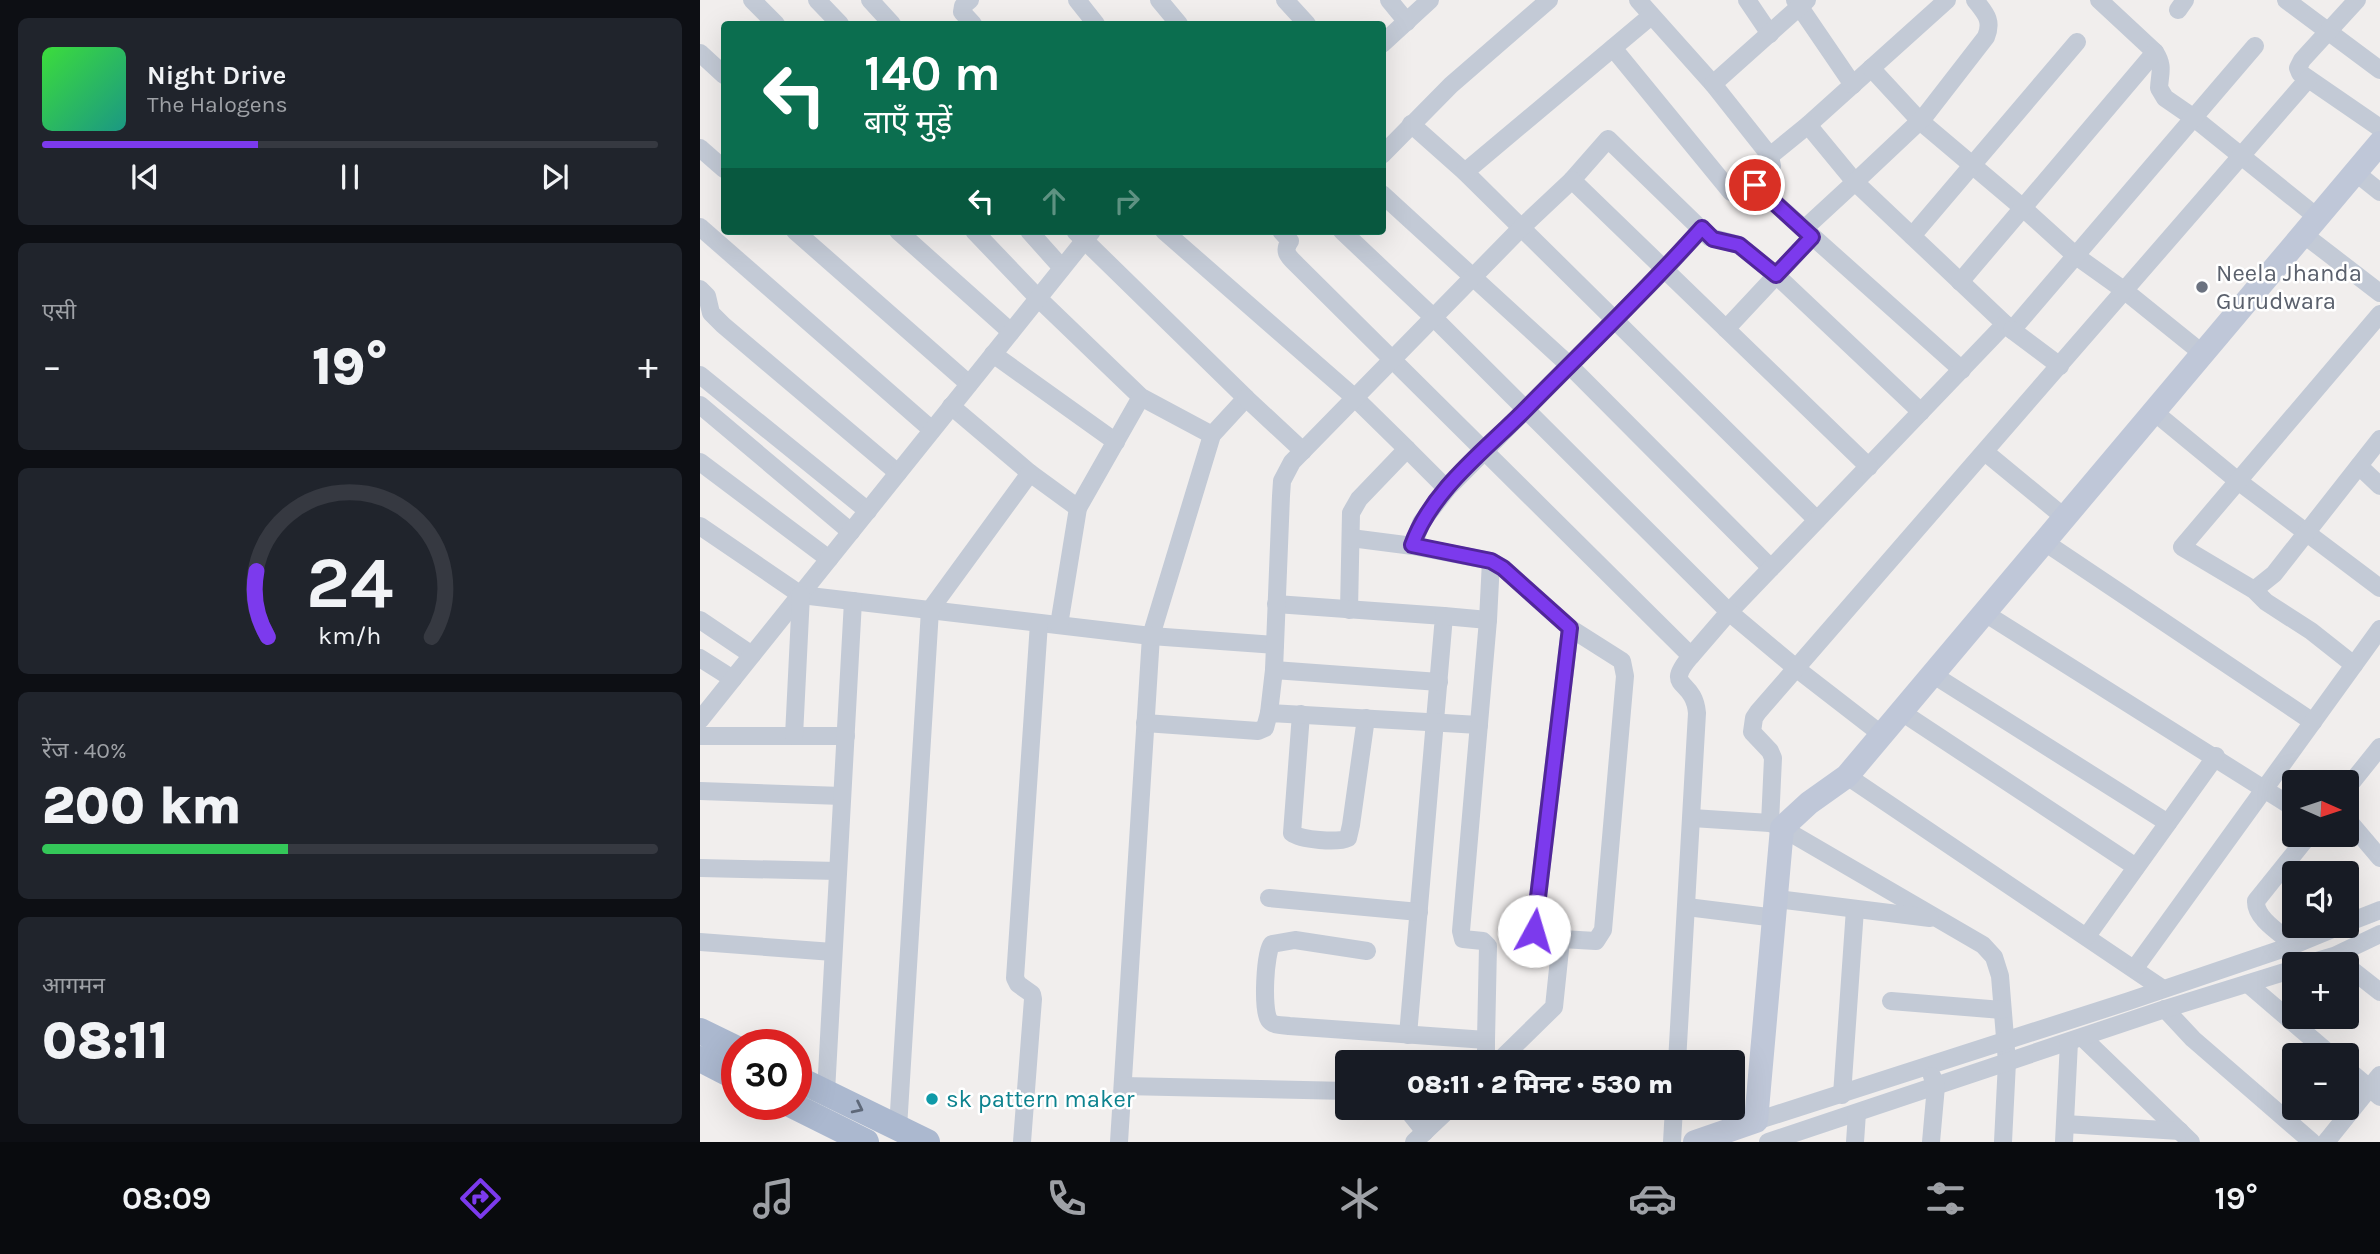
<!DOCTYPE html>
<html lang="hi">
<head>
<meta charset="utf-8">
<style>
  body { margin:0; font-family:Karla,"Noto Sans Devanagari",sans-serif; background:#20242c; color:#f1f3f6; height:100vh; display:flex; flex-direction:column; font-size:26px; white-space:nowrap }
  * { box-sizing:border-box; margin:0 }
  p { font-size:23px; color:#9ea1a6 }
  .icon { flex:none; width:38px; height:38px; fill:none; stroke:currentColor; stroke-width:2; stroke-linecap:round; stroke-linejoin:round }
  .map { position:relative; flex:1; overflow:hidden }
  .drawer { display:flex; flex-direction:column; gap:18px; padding:18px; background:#0d0f14; width:700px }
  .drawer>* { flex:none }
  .top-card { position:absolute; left:21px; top:21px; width:665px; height:214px; border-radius:7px; box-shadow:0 7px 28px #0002; background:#0b6e4f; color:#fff; overflow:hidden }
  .needle { width:46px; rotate:93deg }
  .tools { position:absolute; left:1582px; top:770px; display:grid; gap:14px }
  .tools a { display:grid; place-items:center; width:77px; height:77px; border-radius:7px; background:#171b24; box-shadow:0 7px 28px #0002; font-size:35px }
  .speed { position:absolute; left:21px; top:1029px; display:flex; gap:14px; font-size:35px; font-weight:700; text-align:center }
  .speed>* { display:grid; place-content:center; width:91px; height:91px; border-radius:50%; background:#171b24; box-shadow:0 7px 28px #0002; line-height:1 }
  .speed .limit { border:10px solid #d22; background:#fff; color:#111 }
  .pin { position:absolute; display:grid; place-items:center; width:60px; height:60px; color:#fff; margin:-30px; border:4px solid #fff; border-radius:50%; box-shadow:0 2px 7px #0007 }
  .me { position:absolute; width:77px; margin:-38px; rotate:6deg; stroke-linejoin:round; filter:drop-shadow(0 0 5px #0008) }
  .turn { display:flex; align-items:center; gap:24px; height:147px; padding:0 28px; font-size:32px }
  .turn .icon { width:91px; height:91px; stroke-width:2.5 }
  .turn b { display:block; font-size:49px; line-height:60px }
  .lanes { display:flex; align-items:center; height:66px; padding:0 28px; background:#0003; justify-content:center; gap:35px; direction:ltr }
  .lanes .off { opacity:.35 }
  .big { font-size:52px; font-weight:800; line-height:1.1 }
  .drawer .card { flex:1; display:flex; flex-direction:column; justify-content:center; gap:10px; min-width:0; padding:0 24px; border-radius:10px; background:#20242c }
  .drawer .dial { align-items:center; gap:0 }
  .dial svg { height:182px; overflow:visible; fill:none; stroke:#363941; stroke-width:7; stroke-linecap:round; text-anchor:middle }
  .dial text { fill:#f1f3f6; stroke:none }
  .song { display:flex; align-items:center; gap:21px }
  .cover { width:84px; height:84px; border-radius:10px; background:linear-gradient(135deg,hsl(120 70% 55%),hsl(170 70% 35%)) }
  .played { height:7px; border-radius:4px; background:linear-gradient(90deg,#7c3aed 35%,#363941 35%) }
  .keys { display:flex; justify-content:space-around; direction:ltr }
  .heat { display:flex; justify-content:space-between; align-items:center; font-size:38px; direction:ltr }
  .charge { height:10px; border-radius:5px; background:linear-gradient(90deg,#34c759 40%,#363941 0) }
  .trip { position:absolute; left:635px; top:1050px; width:410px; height:70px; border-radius:7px; background:#171b24; box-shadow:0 7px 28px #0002; font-weight:800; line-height:70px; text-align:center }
  .dock { display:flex; height:112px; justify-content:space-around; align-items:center; background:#090b0e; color:#9ea1a6 }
  .dock .icon { width:49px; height:49px }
  .dock .active { color:#7c3aed }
  .dock b { font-size:32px; color:#f1f3f6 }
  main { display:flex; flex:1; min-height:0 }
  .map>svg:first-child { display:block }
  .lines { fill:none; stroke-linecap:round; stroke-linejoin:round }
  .street { stroke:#c3cad6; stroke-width:18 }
  .secondary { stroke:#bfc7d8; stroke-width:24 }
  .primary { stroke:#abb8cf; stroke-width:26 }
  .oneway { stroke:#5e6879 }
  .route-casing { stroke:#51269a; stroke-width:18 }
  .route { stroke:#7c3aed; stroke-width:12 }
  .worship-dot { fill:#6b7280; stroke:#fff; stroke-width:2.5 }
  .culture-dot { fill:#0f9aa8; stroke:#fff; stroke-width:2.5 }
  .labels { text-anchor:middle; stroke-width:5; stroke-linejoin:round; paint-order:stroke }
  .worship-label { font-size:24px; fill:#5b616d; stroke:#fff; text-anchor:start }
  .culture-label { font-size:24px; fill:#0d838f; stroke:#fff; text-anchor:start }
</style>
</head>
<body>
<main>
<section class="drawer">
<div class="card">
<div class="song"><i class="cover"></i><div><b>Night Drive</b><p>The Halogens</p></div></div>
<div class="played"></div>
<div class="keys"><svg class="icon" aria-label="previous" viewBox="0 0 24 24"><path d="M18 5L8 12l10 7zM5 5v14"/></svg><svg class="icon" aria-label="pause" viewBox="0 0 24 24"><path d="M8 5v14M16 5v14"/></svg><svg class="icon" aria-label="next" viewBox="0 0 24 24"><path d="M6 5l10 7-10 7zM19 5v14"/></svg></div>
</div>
<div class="card"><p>एसी</p>
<div class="heat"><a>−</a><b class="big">19°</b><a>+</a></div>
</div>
<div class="card dial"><svg viewBox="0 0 100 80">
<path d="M14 69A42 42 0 1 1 86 69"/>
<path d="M14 69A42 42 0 0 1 9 40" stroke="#7c3aed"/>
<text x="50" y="56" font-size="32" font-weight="700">24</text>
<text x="50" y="72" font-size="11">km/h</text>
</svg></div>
<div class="card"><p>रेंज · 40%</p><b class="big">200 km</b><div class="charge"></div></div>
<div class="card"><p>आगमन</p><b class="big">08:11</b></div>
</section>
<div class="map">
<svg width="1680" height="1142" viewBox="0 0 1680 1142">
  <rect width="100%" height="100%" fill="#f1eeed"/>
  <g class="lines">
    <g class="street">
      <path d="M52,0L76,24"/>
      <path d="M117,0L140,24"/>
      <path d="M170,0L192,24"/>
      <path d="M270,0L263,6L262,12L273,24"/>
      <path d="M377,0L396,24"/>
      <path d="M459,0L479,24"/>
      <path d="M585,0L607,24"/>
      <path d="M689,0L707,22"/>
      <path d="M938,0L1013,84L1070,156L1108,125L1247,0"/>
      <path d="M1047,0L1070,34"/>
      <path d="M1095,0L1153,85"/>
      <path d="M1399,0L1455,52C1464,66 1460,72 1459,88L1465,98L1494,118L1617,217"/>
      <path d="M1586,0L1680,70"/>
      <path d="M1657,0L1602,60L1598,68L1600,73L1680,128"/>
      <path d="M1478,10L1485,0"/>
      <path d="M682,44L730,0"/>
      <path d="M913,48L1031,192L1038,194L1055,185"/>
      <path d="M0,53L24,75"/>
      <path d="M1171,68L1220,121L1323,208L1376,256L1425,291L1502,353"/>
      <path d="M1013,84L1107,0"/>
      <path d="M711,124L765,172L1117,520"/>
      <path d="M0,148L24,169"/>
      <path d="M682,155L751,85L849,0"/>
      <path d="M1070,156L1072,166L1055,185L1262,370"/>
      <path d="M765,172L951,16"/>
      <path d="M1655,172L1680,192"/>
      <path d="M872,180L908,139L1009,237L1039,245L1076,275L1221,412"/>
      <path d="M682,194L869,365L1071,568"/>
      <path d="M0,227L232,430"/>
      <path d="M1104,229L1155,182L1108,125"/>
      <path d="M95,231L269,384"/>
      <path d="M198,231L311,332"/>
      <path d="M274,231L338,298L441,397L512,435"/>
      <path d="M329,231L362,268"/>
      <path d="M375,231L546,398L512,435L451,636L419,1142"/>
      <path d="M464,231L655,398L707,449L659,499L651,513L649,610"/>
      <path d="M581,231L590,241C582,252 589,257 598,266L991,656L1029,612L1305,324L1155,182L1224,117L1286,37C1293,20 1285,13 1275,0"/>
      <path d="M642,231L733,317L1029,612L1097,669L1181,734"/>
      <path d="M1603,234L1680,293"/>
      <path d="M1212,236L1377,42"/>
      <path d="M1260,282L1455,52"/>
      <path d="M0,289L7,296L11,313L23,325L198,473"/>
      <path d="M1305,324L1312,330L1555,46"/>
      <path d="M1026,329L1112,237"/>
      <path d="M1312,330L1360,366"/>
      <path d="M293,354L416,442"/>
      <path d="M0,375L168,511"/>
      <path d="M546,398L603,451"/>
      <path d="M0,405L151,532"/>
      <path d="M251,406L330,473L378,508"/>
      <path d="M1453,411L1538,481L1680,588"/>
      <path d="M707,449L747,489"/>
      <path d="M1285,452L1364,517"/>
      <path d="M0,462L129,559"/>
      <path d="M1659,466L1680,486"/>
      <path d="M0,526L101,595L451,636L575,645"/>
      <path d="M651,538L713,546L721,523L747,489L965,269L1002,228"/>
      <path d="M1343,541L1613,722"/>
      <path d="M713,546L791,561L803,568L870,628L922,661L925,676L903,930L896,941L844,938L836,935L834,931L870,628"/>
      <path d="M1554,590L1574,574L1680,439"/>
      <path d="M576,604L744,616L708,1035"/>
      <path d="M1283,612L1594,808"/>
      <path d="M744,616L788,620"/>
      <path d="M0,620L52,655"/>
      <path d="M359,625L378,508L441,397"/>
      <path d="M0,658L33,679"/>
      <path d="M1654,665L1611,631L1566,602L1554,590L1482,547L1680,314"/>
      <path d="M574,670L739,682"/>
      <path d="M1232,674L1468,823"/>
      <path d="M1200,711L1436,867"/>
      <path d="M569,713L574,670L581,496L582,481L592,462L821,228L872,180L1169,467"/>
      <path d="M601,714L592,833C601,840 638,843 648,838L651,825L666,718"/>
      <path d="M0,720L392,231"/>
      <path d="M445,723L558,731L565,728L569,713L779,725"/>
      <path d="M0,736H146"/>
      <path d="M94,736L101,595"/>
      <path d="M1147,776L1463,989"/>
      <path d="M1647,788L1680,747"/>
      <path d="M0,791L142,796"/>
      <path d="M992,818L1070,823L1082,828L1283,945L1294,957L1300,976L1307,1062L1303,1142"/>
      <path d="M1647,819L1680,858"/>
      <path d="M1070,823L1073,758L1070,751L1052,732L1054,718L1058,712L1608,79"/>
      <path d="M0,868L138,871"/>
      <path d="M569,898L719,912"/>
      <path d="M1077,899L1230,918"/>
      <path d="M987,907L1076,918"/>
      <path d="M1647,923L1680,910"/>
      <path d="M1387,936L1516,756"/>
      <path d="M0,942L133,952"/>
      <path d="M1594,945C1582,934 1555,919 1556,901L1609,835"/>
      <path d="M667,951L595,940L572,944C565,952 562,1009 569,1020C573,1026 583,1025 589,1026L786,1040V1062"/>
      <path d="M1607,964L1634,956L1680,934"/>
      <path d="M1647,966L1680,992"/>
      <path d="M1435,968L1680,629"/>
      <path d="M1548,984L1631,1055"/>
      <path d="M1191,1001L1302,1010"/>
      <path d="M1465,1009L1493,1039L1612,1142"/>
      <path d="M1383,1038L1491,1142"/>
      <path d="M786,1040L788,946L783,941L763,939L761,931L788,620L791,561"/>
      <path d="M798,1062L854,1007L861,940"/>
      <path d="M977,1062L997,713C994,677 962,690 991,656"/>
      <path d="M1647,1069L1680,1097"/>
      <path d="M423,1086L648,1091"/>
      <path d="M126,1092L153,601"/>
      <path d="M1142,1095L1155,909"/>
      <path d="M706,1108L725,1132"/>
      <path d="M1056,1121L1429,1001L1594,945L1640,926"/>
      <path d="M1365,1124L1480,1131"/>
      <path d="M198,1128L230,610L330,473"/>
      <path d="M322,1142L333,999L332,994L318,984L315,978L339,623"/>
      <path d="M714,1142L750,1108"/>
      <path d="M972,1142L974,1108"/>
      <path d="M1068,1142L1465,1009L1594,969"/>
      <path d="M1155,1142L1157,1113"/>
      <path d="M1231,1142L1236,1086L1232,1076"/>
      <path d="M1364,1142L1369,1042"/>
      <path d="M1626,1142L1680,1075"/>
    </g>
    <path class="secondary" d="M995,1142L1056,1121L1082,828L1109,803L1147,776L1680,143"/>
    <g class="primary">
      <path d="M0,1031L37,1049"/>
      <path d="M0,1059L37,1078"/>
      <path d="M96,1078L227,1142"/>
      <path d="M90,1104L166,1142"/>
    </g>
  </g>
  <defs><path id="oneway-chevron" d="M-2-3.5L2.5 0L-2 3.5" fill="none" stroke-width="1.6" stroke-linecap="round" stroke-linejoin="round" transform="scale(1.75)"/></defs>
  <use class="oneway" href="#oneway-chevron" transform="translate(158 1108) rotate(26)"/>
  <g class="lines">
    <defs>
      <path id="route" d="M834,931L870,628L803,568L791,561L712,545C732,489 787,449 827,408C886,348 946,291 1002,228L1013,239L1039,245L1076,275L1112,237L1055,185"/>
    </defs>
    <use href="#route" class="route-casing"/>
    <use href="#route" class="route"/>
  </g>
  <circle class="worship-dot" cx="1502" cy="287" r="7"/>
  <circle class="culture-dot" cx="232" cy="1099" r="7"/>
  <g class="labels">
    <g class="worship-label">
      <text x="1516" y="281">Neela Jhanda<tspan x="1516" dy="28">Gurudwara</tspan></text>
    </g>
    <g class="culture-label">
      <text x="246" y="1107">sk pattern maker</text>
    </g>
  </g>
</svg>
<div class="tools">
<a><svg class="needle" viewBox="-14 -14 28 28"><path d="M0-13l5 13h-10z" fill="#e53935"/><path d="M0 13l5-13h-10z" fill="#9ea1a6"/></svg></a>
<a><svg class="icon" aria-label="sound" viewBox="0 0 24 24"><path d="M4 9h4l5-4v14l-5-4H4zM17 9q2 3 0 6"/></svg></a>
<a>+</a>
<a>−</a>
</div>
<div class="speed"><div class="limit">30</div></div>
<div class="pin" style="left:1055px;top:185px;background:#d93025"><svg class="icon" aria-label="arrive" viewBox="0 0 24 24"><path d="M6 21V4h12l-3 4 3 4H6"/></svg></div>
<svg class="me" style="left:834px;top:931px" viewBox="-20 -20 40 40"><circle r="19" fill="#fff"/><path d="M0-13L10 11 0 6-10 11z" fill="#7c3aed"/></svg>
<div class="trip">08:11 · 2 मिनट · 530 m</div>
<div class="top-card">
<div class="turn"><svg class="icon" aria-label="left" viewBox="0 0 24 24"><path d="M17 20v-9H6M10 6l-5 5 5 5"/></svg><div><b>140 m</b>बाएँ मुड़ें</div></div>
<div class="lanes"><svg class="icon" aria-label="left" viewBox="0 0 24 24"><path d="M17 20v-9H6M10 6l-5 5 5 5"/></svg><svg class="icon off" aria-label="ahead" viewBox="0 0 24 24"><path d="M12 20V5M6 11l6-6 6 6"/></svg><svg class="icon off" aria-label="right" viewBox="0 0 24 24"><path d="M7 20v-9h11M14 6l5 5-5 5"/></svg></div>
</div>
</div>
</main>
<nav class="dock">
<b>08:09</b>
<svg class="icon active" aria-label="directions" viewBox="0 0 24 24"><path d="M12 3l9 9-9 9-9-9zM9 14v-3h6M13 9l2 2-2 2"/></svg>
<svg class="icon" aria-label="music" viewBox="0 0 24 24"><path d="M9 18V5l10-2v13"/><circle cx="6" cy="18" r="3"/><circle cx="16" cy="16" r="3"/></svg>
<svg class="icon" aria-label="phone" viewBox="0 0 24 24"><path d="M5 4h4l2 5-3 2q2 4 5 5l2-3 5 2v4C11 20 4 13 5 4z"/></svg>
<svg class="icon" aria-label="climate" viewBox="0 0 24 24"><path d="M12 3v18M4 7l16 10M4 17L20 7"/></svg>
<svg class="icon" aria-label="car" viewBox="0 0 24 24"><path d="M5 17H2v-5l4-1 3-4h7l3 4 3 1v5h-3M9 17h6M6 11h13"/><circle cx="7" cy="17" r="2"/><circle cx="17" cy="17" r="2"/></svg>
<svg class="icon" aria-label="filters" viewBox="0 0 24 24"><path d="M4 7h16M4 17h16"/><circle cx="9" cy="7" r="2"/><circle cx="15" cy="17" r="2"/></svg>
<b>19°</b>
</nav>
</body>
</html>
